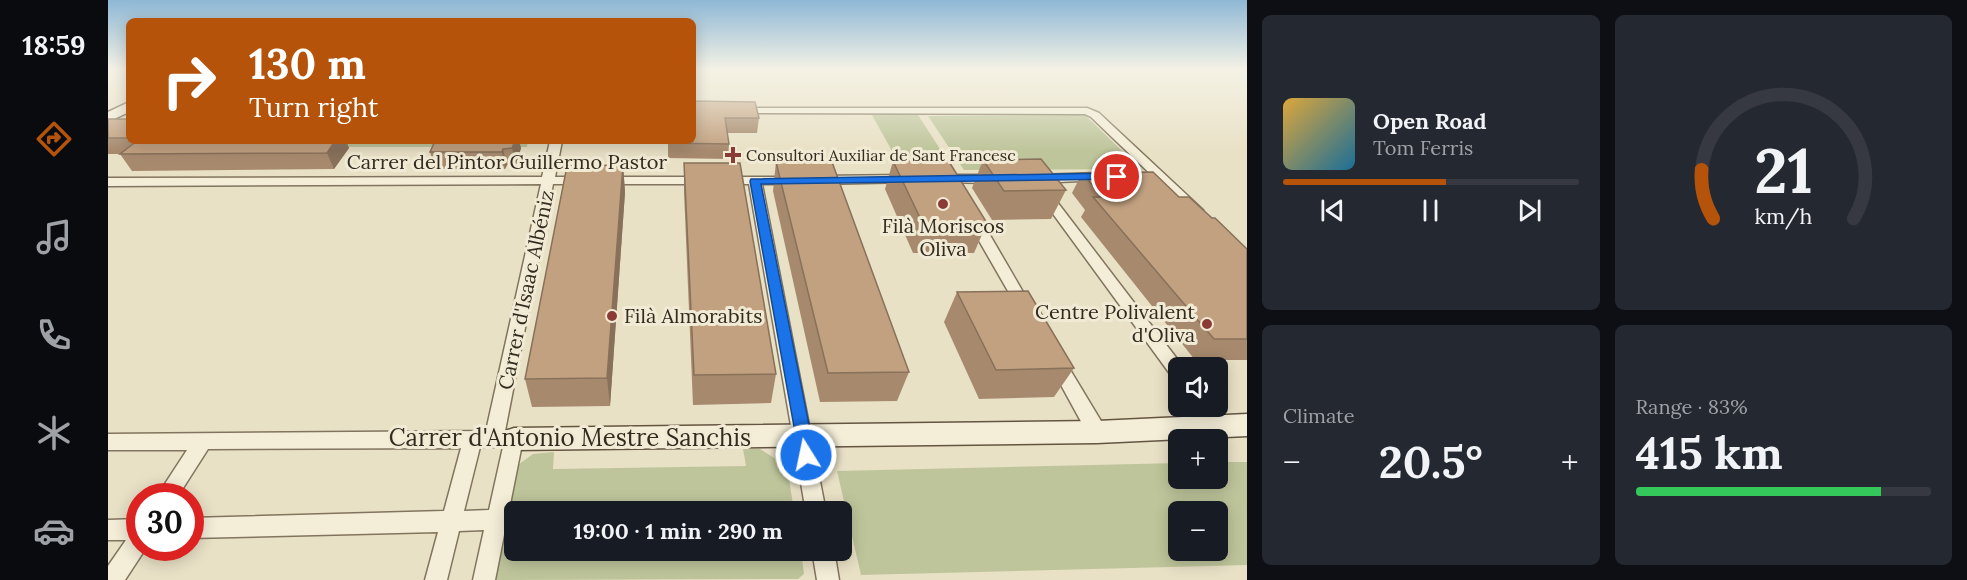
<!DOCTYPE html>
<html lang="en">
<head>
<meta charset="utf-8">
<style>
  body { margin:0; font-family:Lora,serif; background:#242831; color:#f1f3f6; height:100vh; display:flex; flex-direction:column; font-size:22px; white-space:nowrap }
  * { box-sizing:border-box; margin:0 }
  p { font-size:20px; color:#9ea1a6 }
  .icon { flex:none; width:33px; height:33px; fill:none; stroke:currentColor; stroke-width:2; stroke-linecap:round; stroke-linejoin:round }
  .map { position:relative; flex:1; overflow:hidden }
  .side { display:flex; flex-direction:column; gap:15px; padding:15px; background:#0d0f14; width:720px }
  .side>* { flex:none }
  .hud { position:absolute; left:18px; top:18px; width:570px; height:126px; border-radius:9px; box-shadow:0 3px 15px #0003; background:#b45309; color:#fff; overflow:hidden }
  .fabs { position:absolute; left:1060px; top:357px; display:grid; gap:12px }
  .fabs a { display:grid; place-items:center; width:60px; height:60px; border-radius:9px; background:#171b24; box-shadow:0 3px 15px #0003; font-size:30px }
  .speed { position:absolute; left:18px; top:483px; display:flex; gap:12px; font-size:30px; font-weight:700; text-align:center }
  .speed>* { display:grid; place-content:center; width:78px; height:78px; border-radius:50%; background:#171b24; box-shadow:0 3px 15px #0003; line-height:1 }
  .speed .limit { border:9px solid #d22; background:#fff; color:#111 }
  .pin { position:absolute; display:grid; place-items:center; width:51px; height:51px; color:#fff; margin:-26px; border:3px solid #fff; border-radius:50%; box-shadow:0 2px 6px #0007 }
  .me { position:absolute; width:66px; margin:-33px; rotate:350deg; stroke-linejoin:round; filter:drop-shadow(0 0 4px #0008) }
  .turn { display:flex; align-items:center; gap:21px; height:126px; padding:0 24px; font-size:27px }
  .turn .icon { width:78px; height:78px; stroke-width:2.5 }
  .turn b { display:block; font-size:42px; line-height:51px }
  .big { font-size:45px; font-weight:700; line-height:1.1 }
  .side .widget { flex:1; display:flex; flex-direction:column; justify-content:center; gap:9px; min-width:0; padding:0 21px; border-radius:9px; background:#242831 }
  .side .dial { align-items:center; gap:0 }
  .dial svg { height:156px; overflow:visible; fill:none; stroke:#363941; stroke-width:7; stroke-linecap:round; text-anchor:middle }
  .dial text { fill:#f1f3f6; stroke:none }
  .song { display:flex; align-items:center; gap:18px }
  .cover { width:72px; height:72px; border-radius:9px; background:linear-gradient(135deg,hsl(40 70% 55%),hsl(200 70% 35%)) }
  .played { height:6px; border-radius:3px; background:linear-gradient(90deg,#b45309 55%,#363941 55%) }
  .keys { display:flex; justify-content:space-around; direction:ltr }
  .heat { display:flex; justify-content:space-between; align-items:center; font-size:33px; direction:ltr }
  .charge { height:9px; border-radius:4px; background:linear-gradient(90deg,#34c759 83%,#363941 0) }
  .side .tiles { flex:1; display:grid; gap:15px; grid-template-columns:repeat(2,1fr) }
  .trip { position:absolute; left:396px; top:501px; width:348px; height:60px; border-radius:9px; background:#171b24; box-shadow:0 3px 15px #0003; font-weight:700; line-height:60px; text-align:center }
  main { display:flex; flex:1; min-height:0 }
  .dock { display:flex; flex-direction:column; width:108px; justify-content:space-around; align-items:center; background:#090b0e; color:#9ea1a6 }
  .dock .icon { width:42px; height:42px }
  .dock .on { color:#b45309 }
  .dock b { font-size:27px; color:#f1f3f6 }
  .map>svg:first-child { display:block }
  .green { fill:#bec59b; fill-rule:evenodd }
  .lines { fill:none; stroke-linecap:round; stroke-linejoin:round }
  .street-casing { stroke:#82745e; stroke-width:3 }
  .secondary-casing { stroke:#645541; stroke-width:3 }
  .street { fill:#f4eed8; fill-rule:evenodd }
  .secondary { fill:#f4eed8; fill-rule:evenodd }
  .wall { fill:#a78a6e }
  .shaded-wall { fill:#88715a }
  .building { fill:#c2a180; stroke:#88715a; stroke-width:1.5 }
  .route { fill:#1a73e8; stroke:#114b97; stroke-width:1.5 }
  .poi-dot { fill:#8a3b35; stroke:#f1ebd5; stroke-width:2 }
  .labels { text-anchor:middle; stroke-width:6; stroke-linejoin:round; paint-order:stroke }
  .far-poi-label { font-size:16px; fill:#342b20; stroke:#f1ebd5; text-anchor:start }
  .street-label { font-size:20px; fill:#342b20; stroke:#f1ebd5 }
  .poi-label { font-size:20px; fill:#342b20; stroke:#f1ebd5 }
  .near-street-label { font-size:24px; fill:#342b20; stroke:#f1ebd5 }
</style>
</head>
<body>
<main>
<nav class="dock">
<b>18:59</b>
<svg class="icon on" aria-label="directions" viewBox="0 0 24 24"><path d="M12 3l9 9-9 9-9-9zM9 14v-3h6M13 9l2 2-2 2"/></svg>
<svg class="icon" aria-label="music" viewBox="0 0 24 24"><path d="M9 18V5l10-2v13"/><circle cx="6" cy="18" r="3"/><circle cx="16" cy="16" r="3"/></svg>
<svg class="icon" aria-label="phone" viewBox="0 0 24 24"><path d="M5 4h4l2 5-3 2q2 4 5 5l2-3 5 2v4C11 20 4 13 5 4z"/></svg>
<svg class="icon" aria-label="climate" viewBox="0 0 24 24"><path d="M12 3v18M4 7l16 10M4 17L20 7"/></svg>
<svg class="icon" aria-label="car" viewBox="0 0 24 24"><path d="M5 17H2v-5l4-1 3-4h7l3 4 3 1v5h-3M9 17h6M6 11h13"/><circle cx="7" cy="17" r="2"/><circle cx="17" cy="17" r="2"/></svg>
</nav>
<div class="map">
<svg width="1139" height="580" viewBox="0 0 1139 580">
  <rect width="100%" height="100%" fill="#e9e1c6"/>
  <g class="green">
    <path d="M764,115H810L845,169H794Z"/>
    <path d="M977,115L1033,169L856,170L820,116Z"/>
    <path d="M236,141H420L419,147H231Z"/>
    <path d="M635,449H652L679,466L686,511L406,512V550L693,551L696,574L690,579L387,580L407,467L425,454L446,452L445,469L638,466Z"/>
    <path d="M1110,462H1139V565L753,575L729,471L1071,463V478H1110ZM1071,512H1110V550H1071Z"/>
  </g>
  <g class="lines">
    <defs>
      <g id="street">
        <path d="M629,108H979L991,113L1095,210L1093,213H1083L983,117L977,114L625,113L624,111Z"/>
        <path d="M442,141H454L447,177H689L691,180L685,184H654L718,512H698L641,184H445L397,431L413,433L415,439L387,580H365L376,530L351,531L339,580H317L330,532L82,538V518L336,511L353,448L100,449L70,496H49L79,450H0V434L378,431L433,184L0,186V178L434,177ZM372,447H395L381,510L356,511Z"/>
        <path d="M991,173L995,174V180L928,183L922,179L928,175Z"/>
        <path d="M799,175L805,179L803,182L712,184L706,180L712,176Z"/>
        <path d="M832,175H886L892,179L886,183L828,182L826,179Z"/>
        <path d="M936,189L940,190L1076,368H1071V380L1065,378L932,196L930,193L932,190Z"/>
        <path d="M865,214L872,218L922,304L925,308L922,312H912L858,218Z"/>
        <path d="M949,356L955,358L996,426L998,432L996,438L989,440L982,438L941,363L943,358Z"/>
        <path d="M1088,406H1108L1121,425L1118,431C1104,436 1094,418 1088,406Z"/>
        <path d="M32,519V548H38L17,580H0V566L18,540H0V520Z"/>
        <path d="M704,550H726L731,580H709Z"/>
      </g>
      <g id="secondary">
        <path d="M21,102V112L0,122V112Z"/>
        <path d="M1139,414V436L989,443L406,450L397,447L393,439L397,431L406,428L989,421Z"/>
      </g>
    </defs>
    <use href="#street" class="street-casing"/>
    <use href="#secondary" class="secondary-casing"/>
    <use href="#street" class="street"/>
    <use href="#secondary" class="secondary"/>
  </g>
  <g class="wall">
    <path d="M585,101L651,118L649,133H619L621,144L620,159L560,158V141Z"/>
    <path d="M0,119H21V141H238L241,148L226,169L24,171L12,154H0Z"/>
    <path d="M327,141H411L413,148L408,165H399L397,169H327L322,152Z"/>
    <path d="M875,160L958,190L943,219L884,220L864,188Z"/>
    <path d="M785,161L879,223L866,253H805L777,189Z"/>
    <path d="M668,162L801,372L789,401L712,402L665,191Z"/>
    <path d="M576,163L668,374L663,403L585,405L576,192Z"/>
    <path d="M515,165L517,192L502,406L424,407L417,379Z"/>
    <path d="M974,173L1071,197L1104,218L1139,249V360H1087L973,217L977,210L964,193Z"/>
    <path d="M849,292L966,368L946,397L871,399L836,322Z"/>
  </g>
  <g class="shaded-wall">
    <path d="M227,141H238L241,148L226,169L219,153Z"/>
    <path d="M407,141H411L413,148L408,165L404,148Z"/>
    <path d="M395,149L399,165L397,169L394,152Z"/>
    <path d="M515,165L517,192L502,406L499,378Z"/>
  </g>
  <g class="building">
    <path d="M585,101L647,102L651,118H617L621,144L560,143V141H585Z"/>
    <rect x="0" y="119" width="21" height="19"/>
    <path d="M29,141H227L219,153L12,154Z"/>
    <path d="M327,141H407L404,148L395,149L394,152H322Z"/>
    <path d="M933,159L958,190L896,191L875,160Z"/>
    <path d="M840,160L879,223L815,224L785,161Z"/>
    <path d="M668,162H724L801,372L720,373Z"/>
    <path d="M576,163H632L668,374L586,375Z"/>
    <path d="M515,165L499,378L417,379L459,166Z"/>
    <path d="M1045,172L1071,197H1081L1104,218H1107L1139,249V339H1106L985,197H995L974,173Z"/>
    <path d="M920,291L966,368L888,370L849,292Z"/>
  </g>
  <linearGradient id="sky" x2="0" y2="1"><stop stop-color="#8eb8d5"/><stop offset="0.46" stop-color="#f5f2e5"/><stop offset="1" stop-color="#f5f2e5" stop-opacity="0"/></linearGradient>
  <rect width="1139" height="151" fill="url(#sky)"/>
  <path class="route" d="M1009,173L1013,174V179L653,184L707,455L704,460L698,462L692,460L642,181L643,179Z"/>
  <g class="poi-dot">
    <path d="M622 146h6v6h6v6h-6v6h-6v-6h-6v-6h6z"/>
    <circle cx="835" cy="204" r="6"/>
    <circle cx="504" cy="316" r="6"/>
    <circle cx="1099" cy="324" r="6"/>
  </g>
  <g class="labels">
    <g class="far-poi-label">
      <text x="638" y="161">Consultori Auxiliar de Sant Francesc</text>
    </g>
    <g class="street-label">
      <text x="399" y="169">Carrer del Pintor Guillermo Pastor</text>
      <text transform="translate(418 290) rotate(-78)" y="7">Carrer d'Isaac Albéniz</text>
    </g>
    <g class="poi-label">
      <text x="835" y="233">Filà Moriscos<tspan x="835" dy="23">Oliva</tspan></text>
      <text x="1087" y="319" text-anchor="end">Centre Polivalent<tspan x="1087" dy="23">d'Oliva</tspan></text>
      <text x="516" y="323" text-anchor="start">Filà Almorabits</text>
    </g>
    <g class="near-street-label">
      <text x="462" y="446">Carrer d'Antonio Mestre Sanchis</text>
    </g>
  </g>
</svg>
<div class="fabs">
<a><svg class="icon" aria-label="sound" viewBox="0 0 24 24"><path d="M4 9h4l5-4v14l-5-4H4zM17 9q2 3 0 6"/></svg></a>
<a>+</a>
<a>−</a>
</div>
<div class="speed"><div class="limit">30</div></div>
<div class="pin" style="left:1009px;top:177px;background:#d93025"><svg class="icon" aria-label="arrive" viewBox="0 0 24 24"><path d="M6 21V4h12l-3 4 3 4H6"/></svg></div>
<svg class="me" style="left:698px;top:455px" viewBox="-20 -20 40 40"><circle r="17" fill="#1a73e8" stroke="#fff" stroke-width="3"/><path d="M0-11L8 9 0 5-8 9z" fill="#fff"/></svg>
<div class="trip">19:00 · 1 min · 290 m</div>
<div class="hud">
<div class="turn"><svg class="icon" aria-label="right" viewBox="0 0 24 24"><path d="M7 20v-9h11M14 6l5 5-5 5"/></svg><div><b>130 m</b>Turn right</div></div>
</div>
</div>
<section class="side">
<div class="tiles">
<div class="widget">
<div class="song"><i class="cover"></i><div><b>Open Road</b><p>Tom Ferris</p></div></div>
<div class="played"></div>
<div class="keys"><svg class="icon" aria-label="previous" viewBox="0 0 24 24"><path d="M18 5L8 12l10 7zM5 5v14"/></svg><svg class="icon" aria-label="pause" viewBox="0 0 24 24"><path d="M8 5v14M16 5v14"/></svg><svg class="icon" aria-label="next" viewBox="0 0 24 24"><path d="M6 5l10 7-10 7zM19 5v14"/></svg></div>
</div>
<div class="widget dial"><svg viewBox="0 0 100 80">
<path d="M14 69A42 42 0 1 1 86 69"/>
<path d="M14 69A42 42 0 0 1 8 44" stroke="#b45309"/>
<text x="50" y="56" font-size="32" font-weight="700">21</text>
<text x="50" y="72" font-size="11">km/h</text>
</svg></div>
<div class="widget"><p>Climate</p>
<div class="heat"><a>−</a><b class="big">20.5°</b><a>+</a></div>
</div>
<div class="widget"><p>Range · 83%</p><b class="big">415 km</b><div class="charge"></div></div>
</div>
</section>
</main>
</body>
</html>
